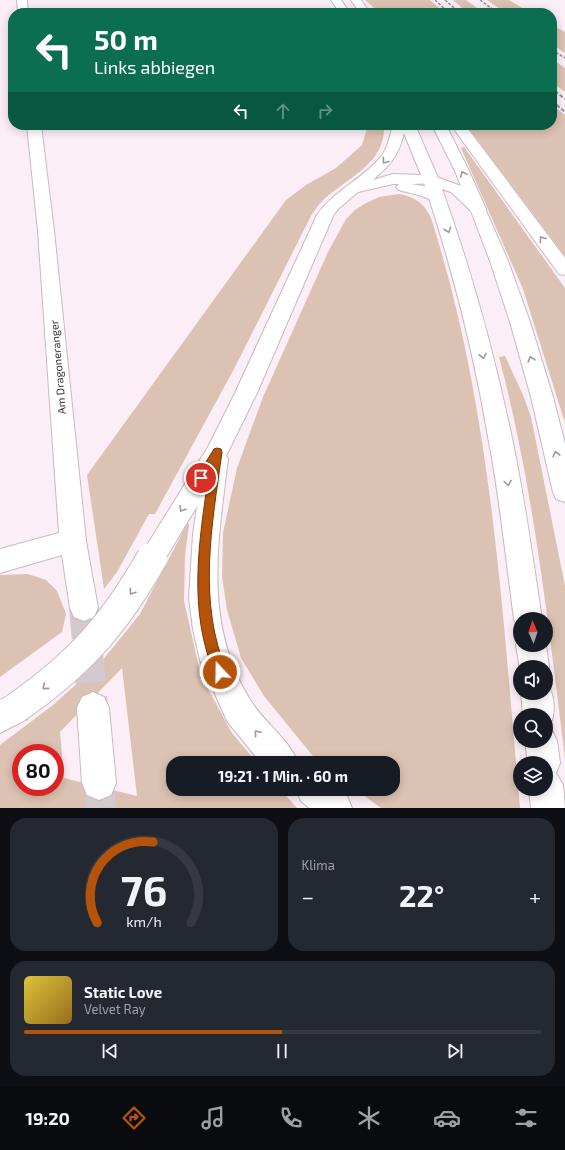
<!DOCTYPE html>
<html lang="de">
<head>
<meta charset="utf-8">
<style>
  body { margin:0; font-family:"Exo 2",sans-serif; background:#242831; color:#f1f3f6; height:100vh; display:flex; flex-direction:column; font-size:15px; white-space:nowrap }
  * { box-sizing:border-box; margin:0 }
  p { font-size:13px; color:#9ea1a6 }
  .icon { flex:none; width:22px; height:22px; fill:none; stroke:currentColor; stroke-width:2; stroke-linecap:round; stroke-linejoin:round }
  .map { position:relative; height:808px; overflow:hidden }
  .panel { display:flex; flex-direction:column; gap:10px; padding:10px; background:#0d0f14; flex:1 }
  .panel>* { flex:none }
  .top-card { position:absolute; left:8px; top:8px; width:549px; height:122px; border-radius:16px; box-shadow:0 2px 10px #0003; background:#0b6e4f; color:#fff; overflow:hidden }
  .needle { width:26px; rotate:357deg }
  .fabs { position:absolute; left:513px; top:612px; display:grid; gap:8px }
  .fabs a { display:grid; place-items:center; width:40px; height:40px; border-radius:50%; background:#171b24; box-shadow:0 2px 10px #0003; font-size:20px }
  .speed { position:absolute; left:12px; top:744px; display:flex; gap:8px; font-size:20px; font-weight:700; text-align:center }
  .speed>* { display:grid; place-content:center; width:52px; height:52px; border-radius:50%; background:#171b24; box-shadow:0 2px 10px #0003; line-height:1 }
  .speed .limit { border:6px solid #d22; background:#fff; color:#111 }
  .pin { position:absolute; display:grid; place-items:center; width:34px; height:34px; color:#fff; margin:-17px; border:2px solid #fff; border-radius:50%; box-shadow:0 1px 4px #0007 }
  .me { position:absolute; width:44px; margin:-22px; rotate:339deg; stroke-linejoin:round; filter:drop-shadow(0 0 3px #0008) }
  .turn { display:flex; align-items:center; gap:14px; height:84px; padding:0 20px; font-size:18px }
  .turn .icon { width:52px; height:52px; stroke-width:2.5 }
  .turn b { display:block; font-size:28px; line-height:34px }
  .lanes { display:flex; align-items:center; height:38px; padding:0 20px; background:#0003; justify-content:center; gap:20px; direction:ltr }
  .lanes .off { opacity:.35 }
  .big { font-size:30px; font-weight:700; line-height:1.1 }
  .panel .widget { flex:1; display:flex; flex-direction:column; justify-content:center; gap:6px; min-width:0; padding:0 14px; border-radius:16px; background:#242831 }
  .panel .dial { align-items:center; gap:0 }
  .dial svg { height:104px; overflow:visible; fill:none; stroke:#363941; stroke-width:7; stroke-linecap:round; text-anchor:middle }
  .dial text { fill:#f1f3f6; stroke:none }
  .song { display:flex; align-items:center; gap:12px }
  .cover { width:48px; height:48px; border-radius:6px; background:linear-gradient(135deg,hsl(50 70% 55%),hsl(40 70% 35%)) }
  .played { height:4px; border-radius:2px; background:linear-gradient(90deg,#b45309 50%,#363941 50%) }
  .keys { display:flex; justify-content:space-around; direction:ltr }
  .heat { display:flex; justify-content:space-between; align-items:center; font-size:22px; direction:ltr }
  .panel .tiles { flex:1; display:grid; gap:10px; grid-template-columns:1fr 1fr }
  .widget:last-child { grid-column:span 2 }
  .trip { position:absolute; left:166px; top:756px; width:234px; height:40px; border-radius:16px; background:#171b24; box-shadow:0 2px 10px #0003; font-weight:700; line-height:40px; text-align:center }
  .tabs { display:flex; height:64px; justify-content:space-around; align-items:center; background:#090b0e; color:#9ea1a6 }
  .tabs .icon { width:28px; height:28px }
  .tabs .active { color:#b45309 }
  .tabs b { font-size:18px; color:#f1f3f6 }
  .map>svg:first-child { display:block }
  .green { fill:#dcc2b2; fill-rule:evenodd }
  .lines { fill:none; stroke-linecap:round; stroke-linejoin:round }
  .minor-tunnel { stroke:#d5c9d0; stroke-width:30; stroke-dasharray:30 15; stroke-linecap:butt }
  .minor-casing { stroke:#c7bac1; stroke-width:2 }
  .major-casing { stroke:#c7bac1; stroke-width:2 }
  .highway-casing { stroke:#c7bac1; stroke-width:2 }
  .minor { fill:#fff; fill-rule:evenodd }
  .major { fill:#fff; fill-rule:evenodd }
  .highway { fill:#fff; fill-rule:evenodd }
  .rail-far1 { stroke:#998f95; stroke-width:1.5; stroke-dasharray:3 1.5; stroke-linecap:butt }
  .rail { stroke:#998f95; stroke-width:2; stroke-dasharray:4 2; stroke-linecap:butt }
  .highway-bridge-casing { stroke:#c7bac1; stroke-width:32; stroke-linecap:butt }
  .highway-bridge { stroke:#fff; stroke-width:30 }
  .oneway { stroke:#9c999a }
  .route { fill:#b45309; stroke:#753606 }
  .labels { text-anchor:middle; stroke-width:3; stroke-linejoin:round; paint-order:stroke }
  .street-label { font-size:11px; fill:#383336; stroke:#fff }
</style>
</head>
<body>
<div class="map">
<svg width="565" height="808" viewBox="0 0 565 808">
  <rect width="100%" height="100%" fill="#fceef6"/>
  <g class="green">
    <path d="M365,0H430L445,13H380Z"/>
    <path d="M453,0H466L484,13H468Z"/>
    <path d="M487,0H509L531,13H506Z"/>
    <path d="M552,25L565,32V53L552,44Z"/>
    <path d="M552,59L565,68V92L552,82Z"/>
    <path d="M552,105L565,115V256L466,125H552Z"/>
    <path d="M368,125H384C386,161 352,176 329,195C321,201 316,208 311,216L234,369L155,514H149L117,572L104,589L87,475L286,200L306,185L336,168L362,145Z"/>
    <path d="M464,147L565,288V423L523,289L461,148Z"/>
    <path d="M399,194C415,197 424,203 431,218C492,409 502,610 520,808H381L355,789H393V763H322L312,755L264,696L241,658L227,610L222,576L223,533L237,468L263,397L328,252L346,219L355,210L366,203L379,197Z"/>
    <path d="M505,356L523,395L531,417L565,586V758C548,624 534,488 499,357Z"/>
    <path d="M188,522L189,525L185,555L184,601L201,676L232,733L257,763H173V789H280L297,808H0V745L53,705L102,661L140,614ZM122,668L137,796L64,778L60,732ZM21,753H55V787H21Z"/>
    <path d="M28,574L46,580L57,591L66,614L62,632L0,677V575Z"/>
  </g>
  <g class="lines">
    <g class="minor-tunnel">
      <path d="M84,608L93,708"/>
      <path d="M99,783L101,808"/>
    </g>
    <defs>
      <g id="minor">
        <path d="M17,0H27L28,13H18Z"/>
        <path d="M27,125H41L54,231L86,541L98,608L94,617L84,621L74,617L70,608L62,555L0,573V549L59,533L38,231Z"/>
        <path d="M93,692L104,697L109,708L116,783L111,795L99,800L87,795L82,783L77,708L82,697Z"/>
      </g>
      <g id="major">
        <path d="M431,175L461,186L484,206L508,261L530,322L553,397L565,444V502L556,499L553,492L531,397L510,322L490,261L471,211L451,192L442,189C472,272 495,356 513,443C525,501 533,560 542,619H520V629L518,628L514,619C506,560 500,500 489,442C474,353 452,266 423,180L426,177Z"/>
        <path d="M520,637V645H546L549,667L546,674V667H520V669L516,645Z"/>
        <path d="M546,682C555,694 556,712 550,726L547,727L552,730L557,741L560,763L556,773L563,785L565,808H531L529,789H546V763H528L525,741H546V715H523L521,693H546Z"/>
      </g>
      <g id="highway">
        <path d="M331,0H341L350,13H340Z"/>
        <path d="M351,0H361L370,13H360Z"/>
        <path d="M393,125H415L439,180L436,183L412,184C422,186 439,188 445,197L443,200C433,203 427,197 418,195C412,193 405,192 399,190L396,187L399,184H393L358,192L338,209L333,216L257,393L226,456L228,459C218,541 203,623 249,698C263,722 288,737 298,763H261L227,721L200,660L193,629L189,598L193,535L197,506L161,566L152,570L143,566L139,558L208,447L235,393L317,215C333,192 360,180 379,159C387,151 390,136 393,125ZM404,133L421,175L393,174L373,180C391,164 398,157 404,133Z"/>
        <path d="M432,125H446L469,171L486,209L484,212L478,214L472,212L470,209L455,171Z"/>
        <path d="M451,125H465L565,258V275L559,274Z"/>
        <path d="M16,692L27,697L32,708L27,719L0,733V700Z"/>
        <path d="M296,789H339L347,796L352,808H309L301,801Z"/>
      </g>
    </defs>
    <use href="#minor" class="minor-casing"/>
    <use href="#major" class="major-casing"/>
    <use href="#highway" class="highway-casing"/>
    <use href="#minor" class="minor"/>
    <use href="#major" class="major"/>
    <use href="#highway" class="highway"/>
    <g class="rail-far1">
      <path d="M435,0L449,13"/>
      <path d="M445,0L460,13"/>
      <path d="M480,0L498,13"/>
      <path d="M552,50L565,58"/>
      <path d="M552,89L556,92"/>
    </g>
    <g class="rail">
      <path d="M555,91L565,99"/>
      <path d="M552,101L565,112"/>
    </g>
    <defs>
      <path id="highway-bridge" d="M16,708C79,664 114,625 152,558"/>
    </defs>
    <use href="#highway-bridge" class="highway-bridge-casing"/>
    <use href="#highway-bridge" class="highway-bridge"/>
  </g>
  <defs><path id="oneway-chevron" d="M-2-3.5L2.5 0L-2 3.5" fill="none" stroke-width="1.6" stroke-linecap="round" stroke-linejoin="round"/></defs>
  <g class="oneway">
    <use href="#oneway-chevron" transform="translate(385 161) rotate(127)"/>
    <use href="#oneway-chevron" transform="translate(463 174) rotate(-114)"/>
    <use href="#oneway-chevron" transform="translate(448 230) rotate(71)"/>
    <use href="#oneway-chevron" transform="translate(542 239) rotate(-126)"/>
    <use href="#oneway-chevron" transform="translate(483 356) rotate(78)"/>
    <use href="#oneway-chevron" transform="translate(531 359) rotate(-106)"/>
    <use href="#oneway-chevron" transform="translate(556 454) rotate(-104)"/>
    <use href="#oneway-chevron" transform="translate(508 483) rotate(81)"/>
    <use href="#oneway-chevron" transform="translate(182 509) rotate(122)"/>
    <use href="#oneway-chevron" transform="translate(132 592) rotate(124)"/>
    <use href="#oneway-chevron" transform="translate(45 687) rotate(140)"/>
    <use href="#oneway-chevron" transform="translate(257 733) rotate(-130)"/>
  </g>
  <path class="route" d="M217,448L221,449L222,452C212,525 197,602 227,672L225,677L220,678L216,677C187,612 199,541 209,473L204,481H197L196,478L214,449Z"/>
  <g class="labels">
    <g class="street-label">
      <text transform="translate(58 367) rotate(-95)" y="4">Am Dragoneranger</text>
    </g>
  </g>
</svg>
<div class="fabs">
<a><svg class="needle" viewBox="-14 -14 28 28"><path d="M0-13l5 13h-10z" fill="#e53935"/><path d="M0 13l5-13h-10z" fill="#9ea1a6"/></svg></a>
<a><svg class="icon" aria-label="sound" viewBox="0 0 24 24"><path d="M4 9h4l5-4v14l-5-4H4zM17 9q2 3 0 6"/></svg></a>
<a><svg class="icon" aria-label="search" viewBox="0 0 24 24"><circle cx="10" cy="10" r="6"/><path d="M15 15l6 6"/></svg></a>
<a><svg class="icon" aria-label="layers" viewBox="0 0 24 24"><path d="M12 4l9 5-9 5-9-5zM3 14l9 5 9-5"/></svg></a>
</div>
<div class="speed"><div class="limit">80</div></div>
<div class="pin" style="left:201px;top:478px;background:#d93025"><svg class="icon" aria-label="arrive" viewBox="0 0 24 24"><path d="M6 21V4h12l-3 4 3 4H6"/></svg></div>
<svg class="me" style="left:220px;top:672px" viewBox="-20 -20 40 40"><circle r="17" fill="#b45309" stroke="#fff" stroke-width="3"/><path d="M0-11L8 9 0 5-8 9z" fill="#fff"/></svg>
<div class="trip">19:21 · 1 Min. · 60 m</div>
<div class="top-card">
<div class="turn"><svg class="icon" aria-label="left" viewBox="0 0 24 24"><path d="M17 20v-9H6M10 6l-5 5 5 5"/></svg><div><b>50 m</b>Links abbiegen</div></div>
<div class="lanes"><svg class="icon" aria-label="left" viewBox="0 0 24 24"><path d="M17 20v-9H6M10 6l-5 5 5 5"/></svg><svg class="icon off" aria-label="ahead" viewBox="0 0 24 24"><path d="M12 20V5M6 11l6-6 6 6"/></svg><svg class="icon off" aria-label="right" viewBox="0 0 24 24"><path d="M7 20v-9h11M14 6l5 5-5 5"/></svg></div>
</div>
</div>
<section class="panel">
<div class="tiles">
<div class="widget dial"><svg viewBox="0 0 100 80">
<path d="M14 69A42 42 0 1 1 86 69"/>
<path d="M14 69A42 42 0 0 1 57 7" stroke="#b45309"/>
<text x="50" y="56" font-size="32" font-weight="700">76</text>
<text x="50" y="72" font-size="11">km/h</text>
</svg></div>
<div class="widget"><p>Klima</p>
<div class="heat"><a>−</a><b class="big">22°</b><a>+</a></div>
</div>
<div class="widget">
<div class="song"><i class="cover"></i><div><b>Static Love</b><p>Velvet Ray</p></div></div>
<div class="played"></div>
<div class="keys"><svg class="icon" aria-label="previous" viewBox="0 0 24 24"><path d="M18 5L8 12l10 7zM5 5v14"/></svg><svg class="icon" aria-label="pause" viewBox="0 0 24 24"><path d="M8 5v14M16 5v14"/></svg><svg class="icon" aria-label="next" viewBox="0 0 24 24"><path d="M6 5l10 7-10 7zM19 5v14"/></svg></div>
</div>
</div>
</section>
<nav class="tabs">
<b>19:20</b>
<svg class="icon active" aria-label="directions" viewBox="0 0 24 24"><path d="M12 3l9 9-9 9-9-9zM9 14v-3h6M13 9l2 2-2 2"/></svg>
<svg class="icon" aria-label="music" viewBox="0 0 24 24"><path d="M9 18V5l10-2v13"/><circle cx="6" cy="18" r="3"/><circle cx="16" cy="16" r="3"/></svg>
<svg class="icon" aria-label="phone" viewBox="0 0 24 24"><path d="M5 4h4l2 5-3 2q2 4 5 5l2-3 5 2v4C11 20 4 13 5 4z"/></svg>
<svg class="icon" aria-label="climate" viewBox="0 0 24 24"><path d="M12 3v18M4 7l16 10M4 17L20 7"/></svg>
<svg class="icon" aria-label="car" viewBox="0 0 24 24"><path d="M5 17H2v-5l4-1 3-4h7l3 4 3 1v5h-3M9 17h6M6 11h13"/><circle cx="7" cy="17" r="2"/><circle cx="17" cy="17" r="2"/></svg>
<svg class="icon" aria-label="filters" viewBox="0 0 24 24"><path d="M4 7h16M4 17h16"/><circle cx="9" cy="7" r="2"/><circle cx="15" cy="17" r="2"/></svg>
</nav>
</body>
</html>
